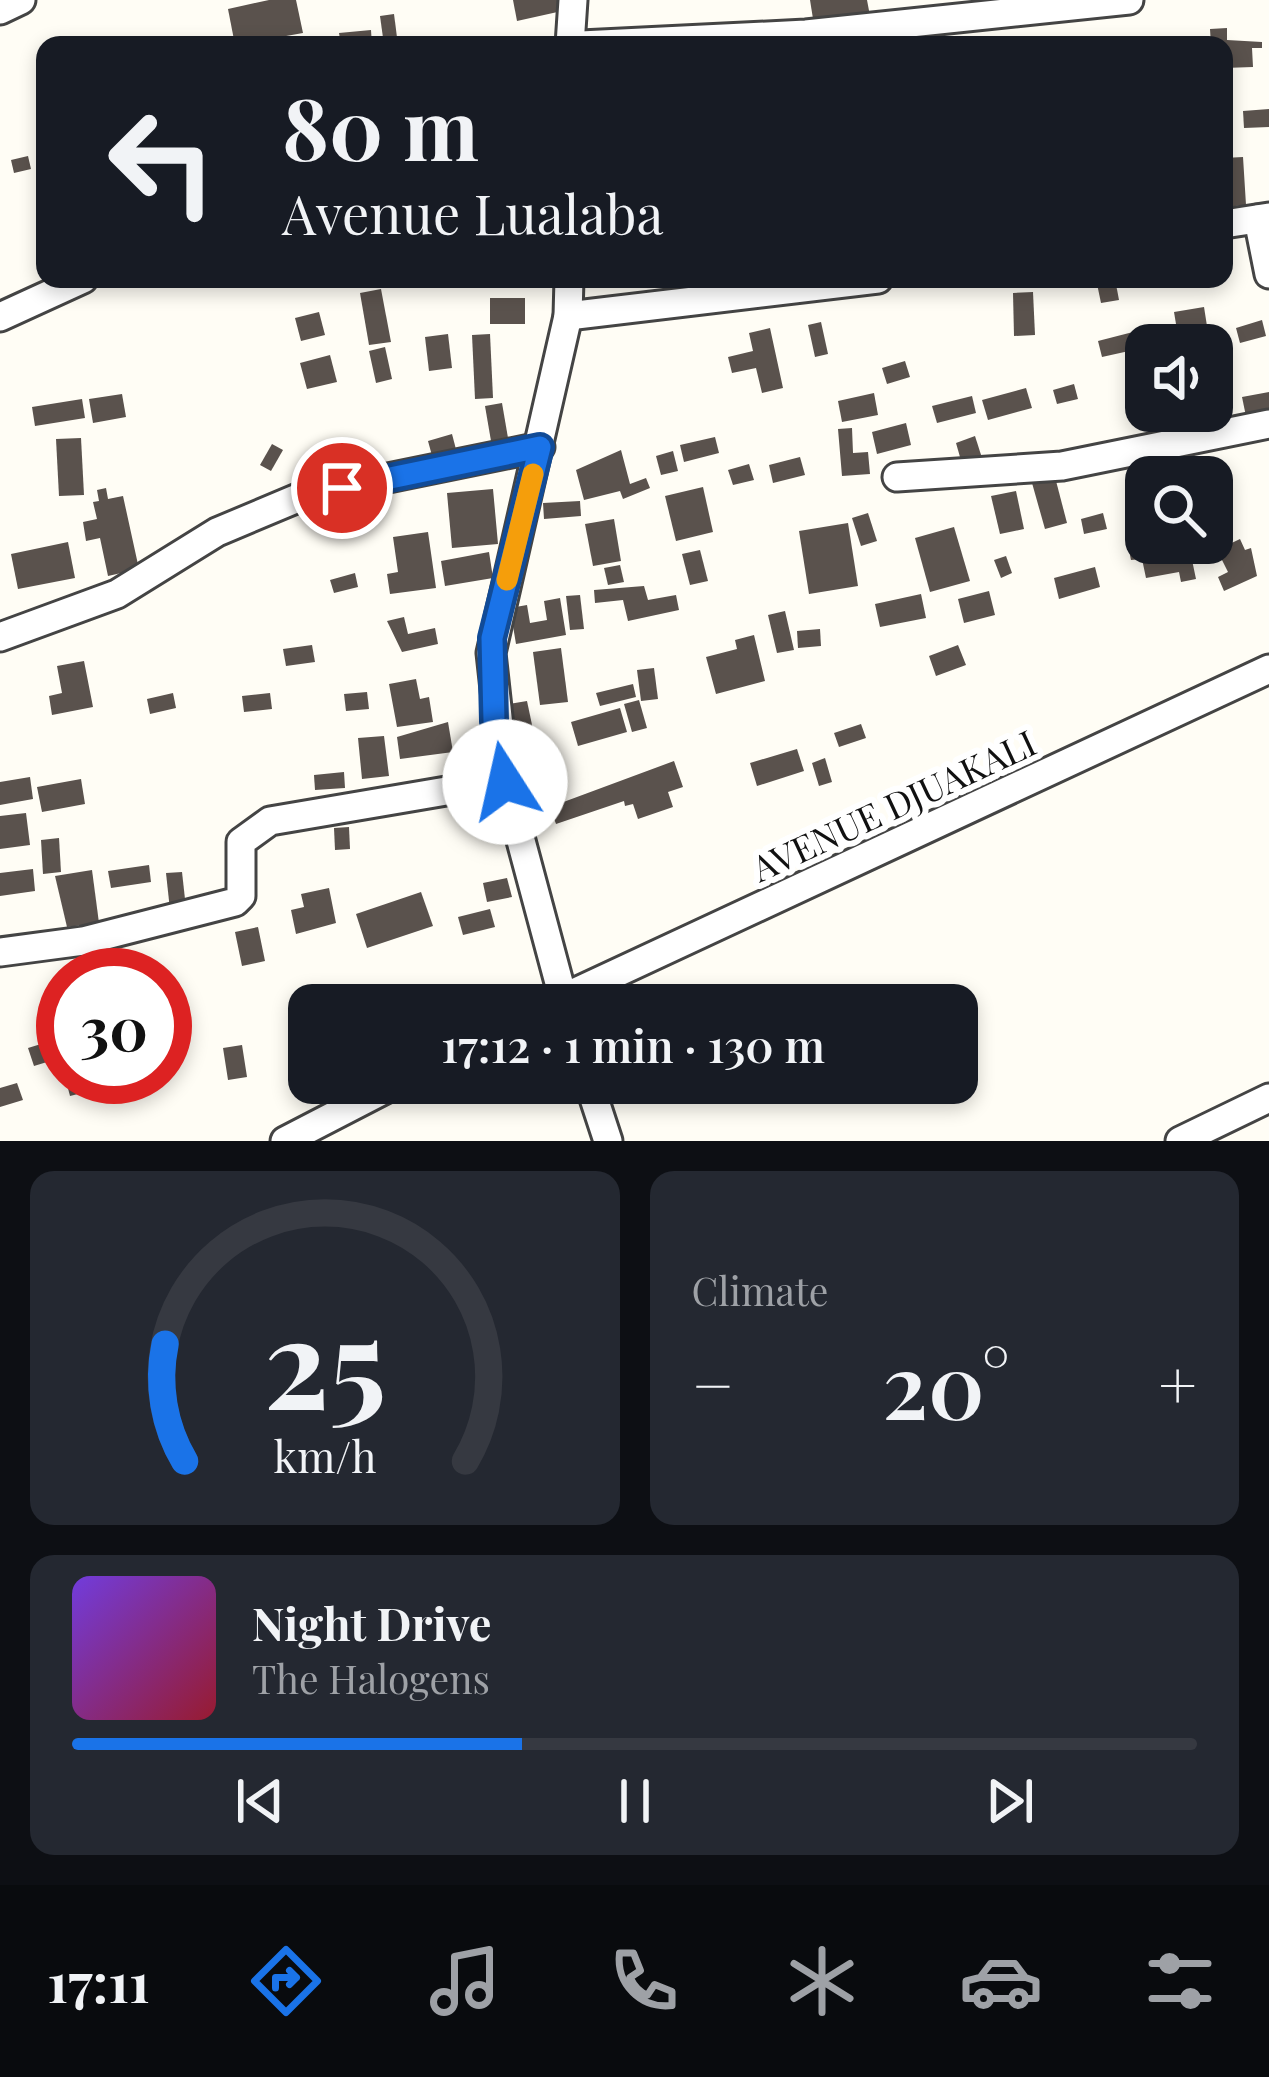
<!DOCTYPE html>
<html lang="en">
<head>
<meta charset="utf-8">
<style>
  body { margin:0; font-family:"Playfair Display",serif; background:#242831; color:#f1f3f6; height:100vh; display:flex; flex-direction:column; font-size:45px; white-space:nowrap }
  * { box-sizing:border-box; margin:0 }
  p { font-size:39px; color:#9ea1a6 }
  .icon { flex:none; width:66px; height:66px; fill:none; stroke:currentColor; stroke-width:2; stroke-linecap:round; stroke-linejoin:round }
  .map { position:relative; height:1141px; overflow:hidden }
  .details { display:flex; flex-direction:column; gap:30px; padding:30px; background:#0d0f14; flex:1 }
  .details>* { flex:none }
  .hud { position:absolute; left:36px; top:36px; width:1197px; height:252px; border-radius:24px; box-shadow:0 6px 18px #0003; background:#171b24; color:#f1f3f6; overflow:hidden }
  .fabs { position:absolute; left:1125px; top:324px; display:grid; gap:24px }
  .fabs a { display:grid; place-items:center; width:108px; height:108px; border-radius:24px; background:#171b24; box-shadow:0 6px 18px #0003; font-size:60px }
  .speed { position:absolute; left:36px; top:948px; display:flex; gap:24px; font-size:60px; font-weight:700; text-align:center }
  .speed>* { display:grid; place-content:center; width:156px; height:156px; border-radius:50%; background:#171b24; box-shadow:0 6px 18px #0003; line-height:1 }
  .speed .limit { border:18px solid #d22; background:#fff; color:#111 }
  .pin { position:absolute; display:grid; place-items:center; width:102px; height:102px; color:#fff; margin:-51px; border:6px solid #fff; border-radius:50%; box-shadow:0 3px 12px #0007 }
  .me { position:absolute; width:132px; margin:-66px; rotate:350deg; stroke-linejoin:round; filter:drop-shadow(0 0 9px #0008) }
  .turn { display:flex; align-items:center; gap:42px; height:252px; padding:0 48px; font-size:54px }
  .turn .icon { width:156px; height:156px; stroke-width:2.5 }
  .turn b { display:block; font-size:84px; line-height:102px }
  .big { font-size:90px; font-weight:600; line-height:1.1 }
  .details .widget { flex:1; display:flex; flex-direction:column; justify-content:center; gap:18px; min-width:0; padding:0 42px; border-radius:24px; background:#242831 }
  .details .dial { align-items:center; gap:0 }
  .dial svg { height:312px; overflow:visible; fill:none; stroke:#363941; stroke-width:7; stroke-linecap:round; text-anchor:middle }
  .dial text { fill:#f1f3f6; stroke:none }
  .song { display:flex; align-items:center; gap:36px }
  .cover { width:144px; height:144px; border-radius:18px; background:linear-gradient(135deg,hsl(260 70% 55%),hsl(350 70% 35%)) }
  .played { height:12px; border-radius:6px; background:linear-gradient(90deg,#1a73e8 40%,#363941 40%) }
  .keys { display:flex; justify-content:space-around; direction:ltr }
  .heat { display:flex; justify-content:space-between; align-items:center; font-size:66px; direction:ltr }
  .details .tiles { flex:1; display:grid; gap:30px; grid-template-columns:1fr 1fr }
  .widget:last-child { grid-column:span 2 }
  .trip { position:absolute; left:288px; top:984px; width:690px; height:120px; border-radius:24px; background:#171b24; box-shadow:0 6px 18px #0003; font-weight:600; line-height:120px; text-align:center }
  .tabs { display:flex; height:192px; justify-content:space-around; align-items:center; background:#090b0e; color:#9ea1a6 }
  .tabs .icon { width:84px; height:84px }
  .tabs .current { color:#1a73e8 }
  .tabs b { font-size:54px; color:#f1f3f6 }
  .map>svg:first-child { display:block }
  .building { fill:#5a524d }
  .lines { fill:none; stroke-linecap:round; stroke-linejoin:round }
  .minor-casing { stroke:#444; stroke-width:33 }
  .minor { stroke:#fff; stroke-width:27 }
  .route-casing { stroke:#114b97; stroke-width:30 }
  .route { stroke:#1a73e8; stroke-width:21 }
  .slow { stroke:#f59e0b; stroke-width:21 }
  .labels { text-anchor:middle; stroke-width:12; stroke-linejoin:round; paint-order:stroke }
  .street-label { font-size:36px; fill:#111; stroke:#fff }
</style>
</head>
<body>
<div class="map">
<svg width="1269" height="1141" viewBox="0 0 1269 1141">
  <rect width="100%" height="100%" fill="#fffdf5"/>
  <g class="building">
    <path d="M269,0H296L303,33L235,45L228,9Z"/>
    <path d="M513,0H560L562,11L517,21Z"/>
    <path d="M810,0H867L870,16L814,25Z"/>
    <path d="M394,14L398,45H384L380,16Z"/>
    <path d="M1227,28V40L1262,42V48H1252L1253,67L1224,68V45H1211L1210,29Z"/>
    <path d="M371,30L372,45H341L339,33Z"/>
    <path d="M1269,109V127L1244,128L1243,111Z"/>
    <path d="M28,156L31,169L14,173L11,160Z"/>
    <path d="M1243,157L1246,205L1224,207V158Z"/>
    <path d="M1096,279H1115L1119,300L1101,303Z"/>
    <path d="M381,289L391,342L369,345L360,293Z"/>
    <path d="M1033,292L1035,335L1014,336L1013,293Z"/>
    <rect x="490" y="298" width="35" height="26"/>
    <path d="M1204,307L1207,326L1177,330L1174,312Z"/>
    <path d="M319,312L325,335L301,341L295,318Z"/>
    <path d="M1262,320L1266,336L1240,343L1236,328Z"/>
    <path d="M821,322L828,354L815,357L808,325Z"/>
    <path d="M770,328L783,388L762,393L756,368L732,373L728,357L753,351L749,333Z"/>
    <path d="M1133,332L1138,349L1102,357L1098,341Z"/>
    <path d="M448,334L452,368L429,371L425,337Z"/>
    <path d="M490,334L493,398L475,399L472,335Z"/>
    <path d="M385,347L392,379L376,383L369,351Z"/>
    <path d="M330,355L337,382L307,389L300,363Z"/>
    <path d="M905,361L910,377L887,384L882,368Z"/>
    <path d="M1074,384L1078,399L1057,404L1053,390Z"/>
    <path d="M1026,388L1032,408L988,420L982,400Z"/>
    <path d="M1269,392V422L1248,426L1242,397Z"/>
    <path d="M874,393L878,415L842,422L838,401Z"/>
    <path d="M122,394L126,417L93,423L89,399Z"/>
    <path d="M972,396L976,413L937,423L932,406Z"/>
    <path d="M82,399L85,418L35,426L32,407Z"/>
    <path d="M502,403L508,438L491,441L485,406Z"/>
    <path d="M906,423L911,445L877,454L872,432Z"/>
    <path d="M852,428L853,453L868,452L870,474L842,476L838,429Z"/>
    <path d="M452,434L458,457L434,463L428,441Z"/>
    <path d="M975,436L982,458L962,464L956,443Z"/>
    <path d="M715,437L719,453L684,462L680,445Z"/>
    <path d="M81,438L84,495L59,496L56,439Z"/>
    <path d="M272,444L283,450L271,471L260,465Z"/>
    <path d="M621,450L630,484L646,478L650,488L623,499L620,491L584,500L576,470Z"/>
    <path d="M673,451L678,471L661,475L656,456Z"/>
    <path d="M800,457L805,475L773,483L769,465Z"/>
    <path d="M749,464L754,480L733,485L728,470Z"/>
    <path d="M1055,477L1067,523L1045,529L1032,483Z"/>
    <path d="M703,487L713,532L676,541L665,496Z"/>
    <path d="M106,488L108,499L123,496L139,569L108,576L100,538L86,541L83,522L97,519L93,502L99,501L97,490Z"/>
    <path d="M493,489L498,544L452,548L447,493Z"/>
    <path d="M1016,491L1024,529L1000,534L991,496Z"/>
    <path d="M580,501L581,516L544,519L543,503Z"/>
    <path d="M868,513L877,541L861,546L852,518Z"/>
    <path d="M1103,513L1107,529L1084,534L1081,519Z"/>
    <path d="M614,519L621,561L593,566L585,524Z"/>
    <path d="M848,523L858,586L809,594L799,531Z"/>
    <path d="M954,527L970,581L930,592L915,538Z"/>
    <path d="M428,532L436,588L390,594L387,574L398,572L393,537Z"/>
    <path d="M1146,532V543H1186L1182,563L1192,560L1196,579L1181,582L1179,572L1146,578L1142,559L1131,560L1126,536Z"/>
    <path d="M1240,539L1245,550L1251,548L1257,576L1224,591L1218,577L1228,572L1217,550Z"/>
    <path d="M68,542L75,578L18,589L11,554Z"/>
    <path d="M700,550L708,581L690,585L682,554Z"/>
    <path d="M489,552L493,578L445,586L441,561Z"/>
    <path d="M1006,556L1012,573L1001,578L994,560Z"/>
    <path d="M620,565L624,582L608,585L604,568Z"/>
    <path d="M1095,567L1100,587L1059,599L1054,578Z"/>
    <path d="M355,573L358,587L334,593L330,580Z"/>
    <path d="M644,586L648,600L676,595L679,610L628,621L623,600L595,603L594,590Z"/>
    <path d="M989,591L995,615L964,623L958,599Z"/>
    <path d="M921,594L926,618L880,627L875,604Z"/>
    <path d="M580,595L584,629L570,630L566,596Z"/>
    <path d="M560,598L566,635L516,644L510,608L527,605L530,623L547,620L544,601Z"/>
    <path d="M785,611L794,650L777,653L768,615Z"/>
    <path d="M404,617L408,634L435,628L438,644L402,652L387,621Z"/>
    <path d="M820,629L821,646L798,648L797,631Z"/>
    <path d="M754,635L765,681L716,694L706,657L737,649L735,640Z"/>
    <path d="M312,645L315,662L286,666L283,649Z"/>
    <path d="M958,645L966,665L936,676L929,656Z"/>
    <path d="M561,648L568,702L540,705L533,652Z"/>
    <path d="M84,661L93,707L52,715L49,696L62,693L57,666Z"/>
    <path d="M654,668L658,699L641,701L637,670Z"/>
    <path d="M416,679L420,699L429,697L433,722L397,727L389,684Z"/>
    <path d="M633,684L636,697L600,706L596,693Z"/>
    <path d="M367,692L369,709L346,711L344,694Z"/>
    <path d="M173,693L176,708L150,714L147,699Z"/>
    <path d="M270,693L272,709L244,712L242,696Z"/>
    <path d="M639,700L647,728L632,732L624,704Z"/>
    <path d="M527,701L535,739L517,743L509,704Z"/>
    <path d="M620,708L627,732L578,746L571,722Z"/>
    <path d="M448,722L453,752L400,759L397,737Z"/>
    <path d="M861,724L866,738L839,747L834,733Z"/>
    <path d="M384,736L389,776L362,779L358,738Z"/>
    <path d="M797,749L804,771L757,786L750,763Z"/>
    <path d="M825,758L832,782L819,786L812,763Z"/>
    <path d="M674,761L683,787L668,792L673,807L638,819L633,804L625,806L624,801L556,824L550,807Z"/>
    <path d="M344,772L345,788L315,790L314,775Z"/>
    <path d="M30,777L33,799L0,805V782Z"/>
    <path d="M81,779L85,804L42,812L37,787Z"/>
    <path d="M551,787L554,803L540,806L536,790Z"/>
    <path d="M26,813L30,845L0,849V816Z"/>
    <path d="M349,827L350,849L335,850L334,828Z"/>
    <path d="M59,838L61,872L43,874L41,840Z"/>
    <path d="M149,865L151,882L111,888L108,871Z"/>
    <path d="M33,869L35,891L0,896V873Z"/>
    <path d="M92,870L99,923L67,927L55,876Z"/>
    <path d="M182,872L186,908L170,910L166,873Z"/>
    <path d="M507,878L512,897L487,902L483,883Z"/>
    <path d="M329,888L336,923L296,934L291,910L304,907L301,894Z"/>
    <path d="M421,892L433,926L367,948L356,914Z"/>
    <path d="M490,909L495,927L463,935L458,917Z"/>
    <path d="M258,927L265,961L242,966L235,932Z"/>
    <path d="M54,1040L60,1058L34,1066L28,1048Z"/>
    <path d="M242,1045L247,1077L228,1080L223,1048Z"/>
    <path d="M65,1077H108L110,1086L70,1096Z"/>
    <path d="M17,1083L23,1100L0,1107V1088Z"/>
  </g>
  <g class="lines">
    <defs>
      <g id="minor">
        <path d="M0,10L21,0"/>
        <path d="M570,45L573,0"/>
        <path d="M581,45L806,34L1129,0"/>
        <path d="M1258,219L1269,274"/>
        <path d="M1224,224L1269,217"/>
        <path d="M568,316L878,279"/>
        <path d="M0,317L83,279"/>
        <path d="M897,477L1062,466L1269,424"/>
        <path d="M0,637L117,594L217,532L305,495L540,447"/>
        <path d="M0,952L83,941L235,902L241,896V842L270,821L505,781"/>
        <path d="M548,1005L1269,669"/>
        <path d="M565,1005L505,781L491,653L568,316L569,279"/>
        <path d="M589,1083L608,1141"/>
        <path d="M285,1141L397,1083"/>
        <path d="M1180,1141L1269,1098"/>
      </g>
    </defs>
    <use href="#minor" class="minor-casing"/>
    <use href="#minor" class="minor"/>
  </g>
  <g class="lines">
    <defs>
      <path id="route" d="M342,488L540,447L492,638L494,721L505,782"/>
    </defs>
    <use href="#route" class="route-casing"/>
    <use href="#route" class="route"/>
    <path class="slow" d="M507,580L533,474"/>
  </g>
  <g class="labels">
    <g class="street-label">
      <text transform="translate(894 806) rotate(-25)" y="13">AVENUE DJUAKALI</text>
    </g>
  </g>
</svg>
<div class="fabs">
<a><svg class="icon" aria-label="sound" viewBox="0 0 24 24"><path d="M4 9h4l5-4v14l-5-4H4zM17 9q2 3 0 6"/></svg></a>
<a><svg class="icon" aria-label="search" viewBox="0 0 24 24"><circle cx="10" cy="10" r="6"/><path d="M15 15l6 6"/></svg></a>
</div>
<div class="speed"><div class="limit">30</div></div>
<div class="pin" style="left:342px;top:488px;background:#d93025"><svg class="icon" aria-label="arrive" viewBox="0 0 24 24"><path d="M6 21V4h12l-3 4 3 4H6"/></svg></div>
<svg class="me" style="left:505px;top:782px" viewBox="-20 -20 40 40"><circle r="19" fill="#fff"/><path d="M0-13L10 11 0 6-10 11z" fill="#1a73e8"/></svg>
<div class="trip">17:12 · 1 min · 130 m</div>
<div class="hud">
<div class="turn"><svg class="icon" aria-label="left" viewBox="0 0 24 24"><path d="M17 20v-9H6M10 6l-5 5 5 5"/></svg><div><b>80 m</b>Avenue Lualaba</div></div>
</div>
</div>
<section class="details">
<div class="tiles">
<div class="widget dial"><svg viewBox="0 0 100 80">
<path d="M14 69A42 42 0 1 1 86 69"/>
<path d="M14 69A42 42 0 0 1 9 39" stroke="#1a73e8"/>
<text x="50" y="56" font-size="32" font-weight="700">25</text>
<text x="50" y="72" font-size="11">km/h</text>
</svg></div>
<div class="widget"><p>Climate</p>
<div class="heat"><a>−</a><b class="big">20°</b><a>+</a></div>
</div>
<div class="widget">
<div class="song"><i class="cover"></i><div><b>Night Drive</b><p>The Halogens</p></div></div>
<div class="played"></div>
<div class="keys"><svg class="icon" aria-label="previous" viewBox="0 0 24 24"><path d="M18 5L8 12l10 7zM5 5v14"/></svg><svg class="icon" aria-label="pause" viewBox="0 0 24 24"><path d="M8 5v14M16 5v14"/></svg><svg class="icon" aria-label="next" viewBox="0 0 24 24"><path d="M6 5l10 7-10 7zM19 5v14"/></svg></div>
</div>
</div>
</section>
<nav class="tabs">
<b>17:11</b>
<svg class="icon current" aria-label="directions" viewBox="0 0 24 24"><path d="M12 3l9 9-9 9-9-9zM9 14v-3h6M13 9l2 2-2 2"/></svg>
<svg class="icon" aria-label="music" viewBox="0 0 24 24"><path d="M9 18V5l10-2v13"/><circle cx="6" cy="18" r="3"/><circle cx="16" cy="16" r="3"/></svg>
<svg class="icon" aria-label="phone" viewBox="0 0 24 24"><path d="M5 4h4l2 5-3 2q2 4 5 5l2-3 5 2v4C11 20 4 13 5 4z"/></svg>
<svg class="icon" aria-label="climate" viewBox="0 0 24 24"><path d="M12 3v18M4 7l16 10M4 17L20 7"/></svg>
<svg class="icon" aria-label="car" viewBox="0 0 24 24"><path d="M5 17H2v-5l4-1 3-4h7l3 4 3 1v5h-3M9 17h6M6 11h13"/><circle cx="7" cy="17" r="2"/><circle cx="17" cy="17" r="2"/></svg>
<svg class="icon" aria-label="filters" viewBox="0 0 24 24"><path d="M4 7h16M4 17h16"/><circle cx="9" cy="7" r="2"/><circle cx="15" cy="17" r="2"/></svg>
</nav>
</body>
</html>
